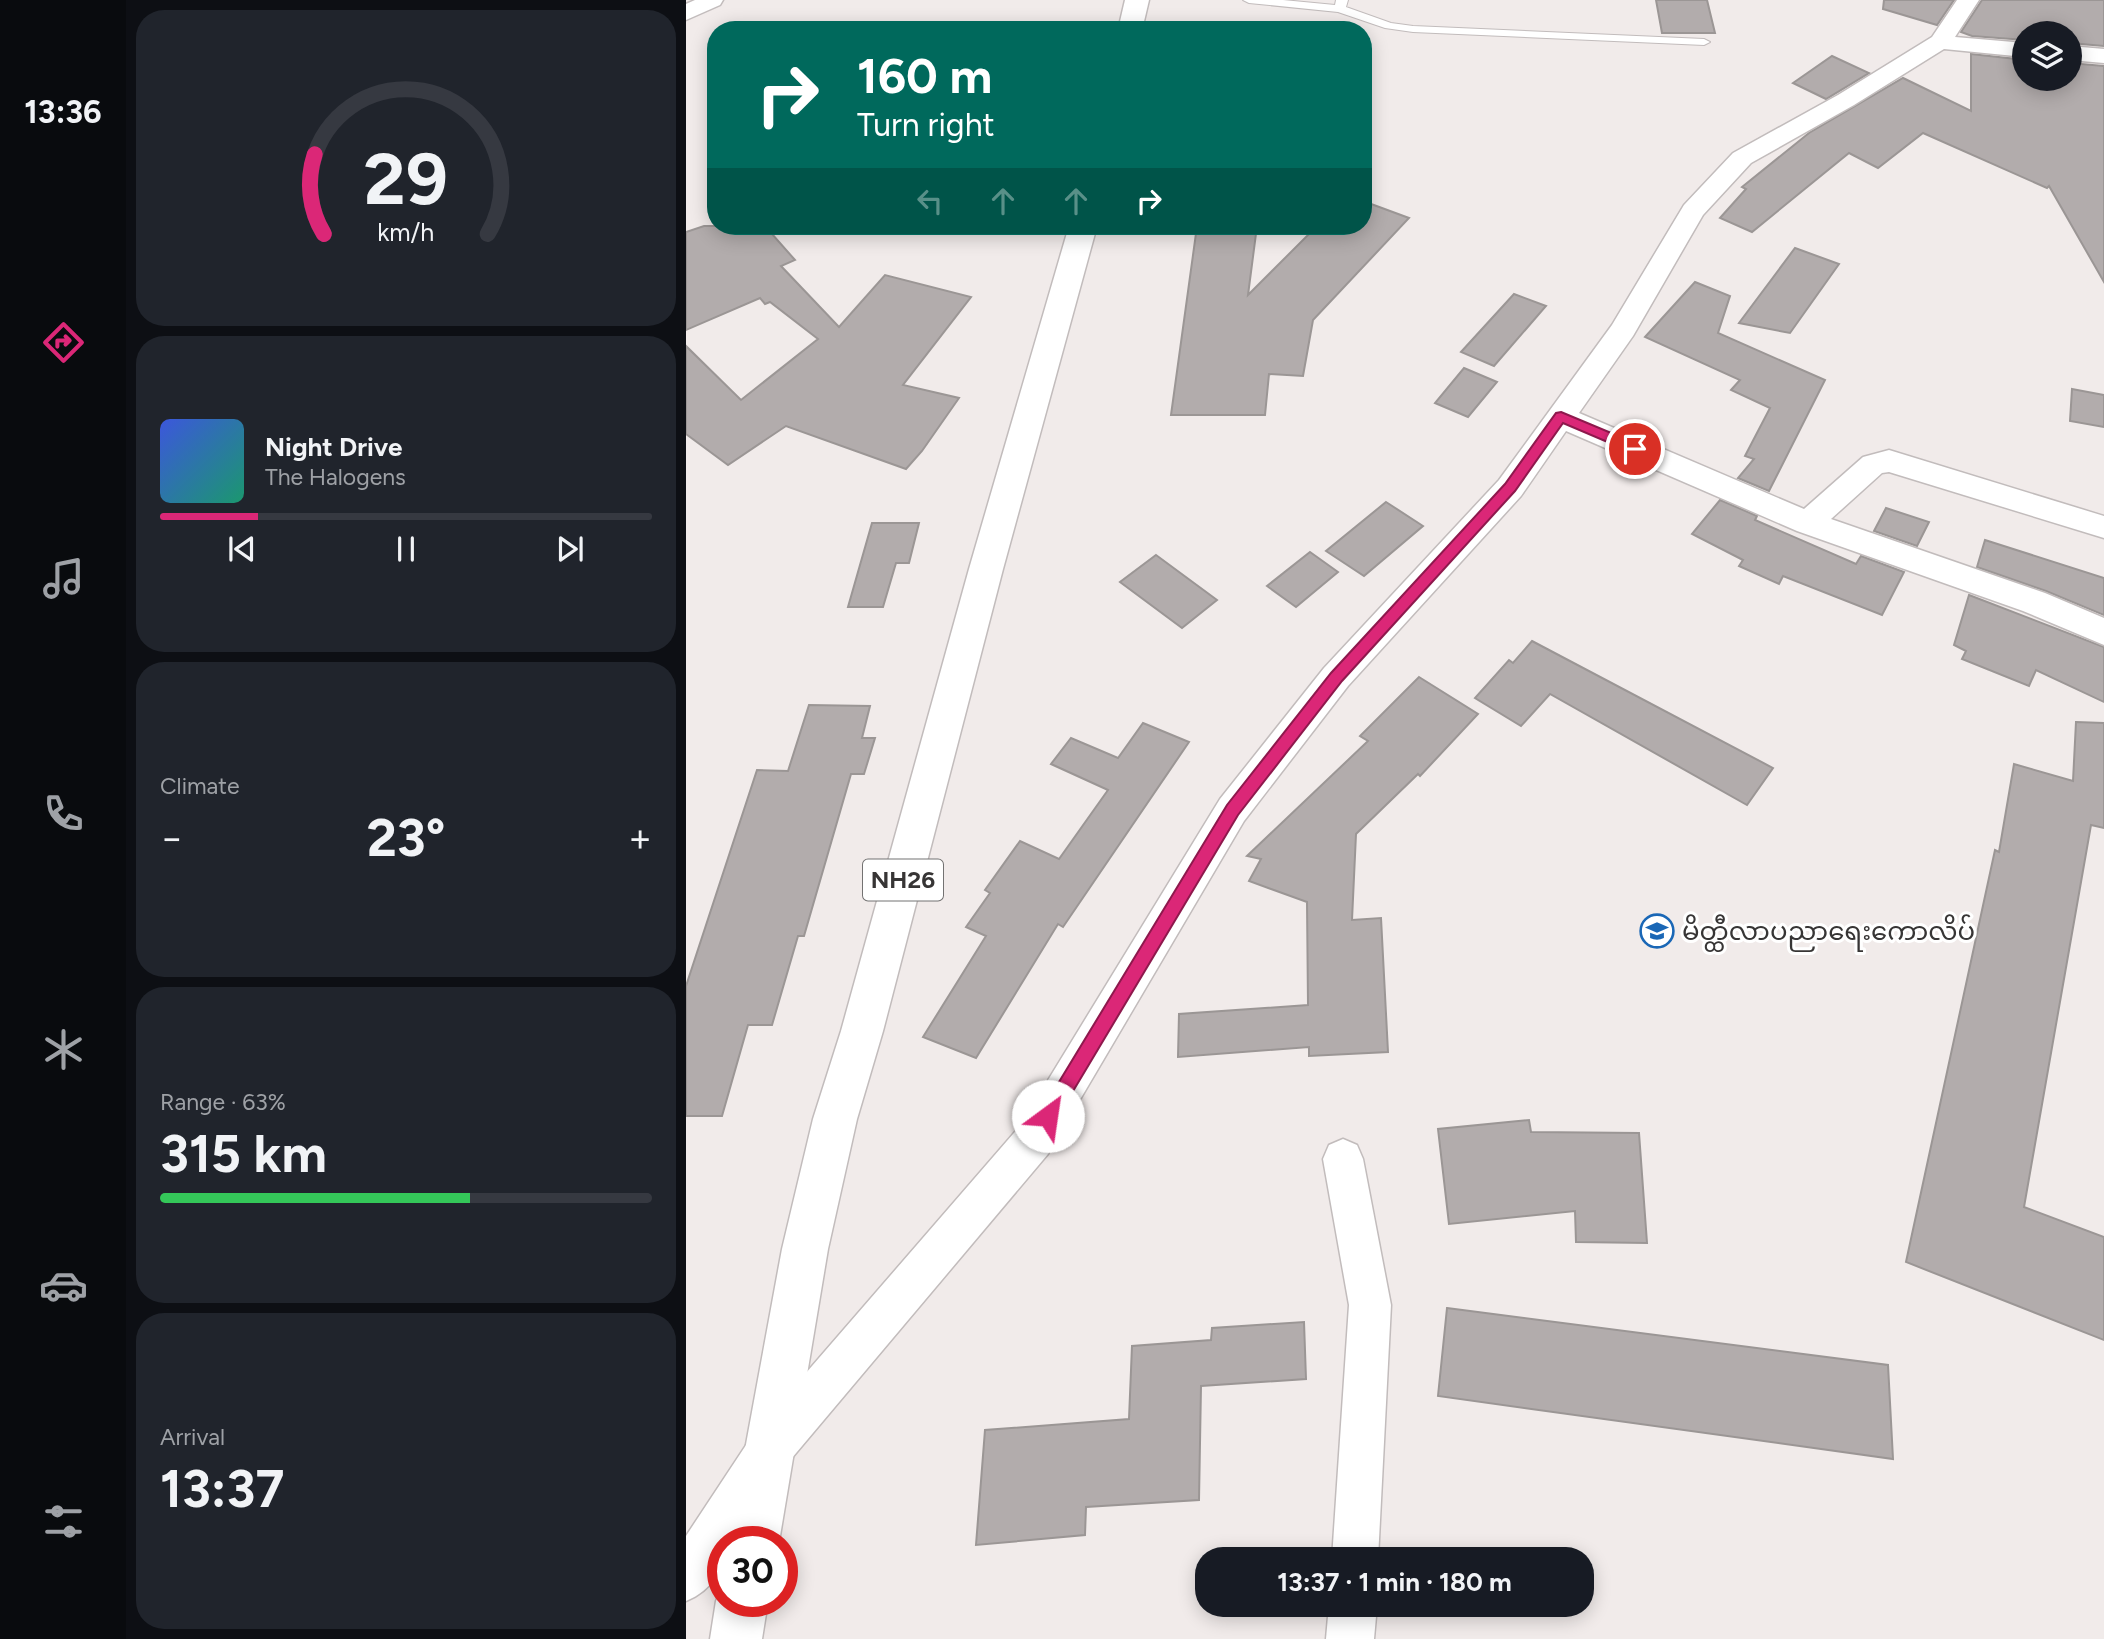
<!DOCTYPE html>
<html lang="en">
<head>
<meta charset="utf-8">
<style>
  body { margin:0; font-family:Figtree,"Noto Sans Myanmar",sans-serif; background:#20242c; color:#f1f3f6; height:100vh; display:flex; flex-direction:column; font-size:26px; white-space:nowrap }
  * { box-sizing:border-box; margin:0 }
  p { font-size:23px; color:#9ea1a6 }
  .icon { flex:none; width:38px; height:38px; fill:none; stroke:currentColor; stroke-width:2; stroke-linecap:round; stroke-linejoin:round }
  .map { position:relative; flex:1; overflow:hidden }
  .drawer { display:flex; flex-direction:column; gap:10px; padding:10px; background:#0d0f14; width:560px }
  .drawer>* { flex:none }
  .guide { position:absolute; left:21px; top:21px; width:665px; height:214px; border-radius:28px; box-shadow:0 4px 18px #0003; background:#00695c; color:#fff; overflow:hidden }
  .tools { position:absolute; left:1326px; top:21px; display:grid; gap:14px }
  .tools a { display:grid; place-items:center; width:70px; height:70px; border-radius:50%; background:#171b24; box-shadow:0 4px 18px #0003; font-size:35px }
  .speed { position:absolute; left:21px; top:1526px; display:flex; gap:14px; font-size:35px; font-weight:700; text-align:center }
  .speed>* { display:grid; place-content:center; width:91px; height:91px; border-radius:50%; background:#171b24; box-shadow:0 4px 18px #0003; line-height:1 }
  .speed .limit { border:10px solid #d22; background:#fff; color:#111 }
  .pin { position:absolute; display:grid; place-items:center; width:60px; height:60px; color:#fff; margin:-30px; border:4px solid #fff; border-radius:50%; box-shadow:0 2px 7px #0007 }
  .me { position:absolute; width:77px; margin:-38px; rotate:31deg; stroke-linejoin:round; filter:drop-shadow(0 0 5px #0008) }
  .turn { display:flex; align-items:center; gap:24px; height:147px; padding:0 35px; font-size:32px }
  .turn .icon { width:91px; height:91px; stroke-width:2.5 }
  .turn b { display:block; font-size:49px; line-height:60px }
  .lanes { display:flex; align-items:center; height:66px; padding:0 35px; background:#0003; justify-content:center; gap:35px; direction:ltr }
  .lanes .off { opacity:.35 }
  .big { font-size:52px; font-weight:700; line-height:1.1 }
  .drawer .card { flex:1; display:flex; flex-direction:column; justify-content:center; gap:10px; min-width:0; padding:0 24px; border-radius:28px; background:#20242c }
  .drawer .dial { align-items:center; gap:0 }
  .dial svg { height:182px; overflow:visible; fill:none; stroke:#363941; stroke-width:7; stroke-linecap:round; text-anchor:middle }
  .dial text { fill:#f1f3f6; stroke:none }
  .song { display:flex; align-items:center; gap:21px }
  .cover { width:84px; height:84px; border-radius:10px; background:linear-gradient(135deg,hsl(230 70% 55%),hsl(160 70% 35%)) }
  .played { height:7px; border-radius:4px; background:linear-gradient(90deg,#db2777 20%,#363941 20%) }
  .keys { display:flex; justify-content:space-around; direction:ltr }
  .heat { display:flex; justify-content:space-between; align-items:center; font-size:38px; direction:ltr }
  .charge { height:10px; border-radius:5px; background:linear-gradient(90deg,#34c759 63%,#363941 0) }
  .trip { position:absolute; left:509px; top:1547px; width:399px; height:70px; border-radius:28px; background:#171b24; box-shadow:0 4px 18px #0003; font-weight:700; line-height:70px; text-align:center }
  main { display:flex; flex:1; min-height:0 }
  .tab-bar { display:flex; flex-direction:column; width:126px; justify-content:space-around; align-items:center; background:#090b0e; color:#9ea1a6 }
  .tab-bar .icon { width:49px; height:49px }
  .tab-bar .selected { color:#db2777 }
  .tab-bar b { font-size:32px; color:#f1f3f6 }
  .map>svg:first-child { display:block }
  .building { fill:#b2acac; stroke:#9b9695; stroke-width:2 }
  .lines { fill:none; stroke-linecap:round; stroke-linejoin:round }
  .service-casing { stroke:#c2bcbc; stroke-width:2 }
  .minor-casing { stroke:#c2bcbc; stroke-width:3 }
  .trunk-casing { stroke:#c2bcbc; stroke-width:3 }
  .service { fill:#fff; fill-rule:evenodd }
  .minor { fill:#fff; fill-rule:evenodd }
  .trunk { fill:#fff; fill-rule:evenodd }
  .route { fill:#db2777; stroke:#8e194d; stroke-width:2 }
  .labels { text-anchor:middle; stroke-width:6; stroke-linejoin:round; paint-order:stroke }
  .shield { fill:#fff; stroke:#737272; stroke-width:2 }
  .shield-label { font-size:24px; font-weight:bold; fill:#373535 }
  .poi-label { font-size:26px; fill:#373535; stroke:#fff; text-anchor:start }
</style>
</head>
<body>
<main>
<nav class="tab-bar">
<b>13:36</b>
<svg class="icon selected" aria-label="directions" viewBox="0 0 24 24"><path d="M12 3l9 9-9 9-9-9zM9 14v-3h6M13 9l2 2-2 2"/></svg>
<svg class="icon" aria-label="music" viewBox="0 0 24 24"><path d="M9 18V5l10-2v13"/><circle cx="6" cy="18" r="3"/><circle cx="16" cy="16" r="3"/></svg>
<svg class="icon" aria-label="phone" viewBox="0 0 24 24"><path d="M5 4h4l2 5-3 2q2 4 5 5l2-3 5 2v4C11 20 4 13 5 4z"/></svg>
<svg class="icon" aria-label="climate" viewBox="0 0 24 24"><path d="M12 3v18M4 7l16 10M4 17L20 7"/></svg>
<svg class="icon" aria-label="car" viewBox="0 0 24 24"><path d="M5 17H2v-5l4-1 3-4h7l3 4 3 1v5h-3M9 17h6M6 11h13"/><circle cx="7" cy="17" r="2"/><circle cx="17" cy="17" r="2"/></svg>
<svg class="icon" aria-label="filters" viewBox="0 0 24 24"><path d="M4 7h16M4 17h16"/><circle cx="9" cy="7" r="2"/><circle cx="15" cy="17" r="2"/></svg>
</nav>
<section class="drawer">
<div class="card dial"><svg viewBox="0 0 100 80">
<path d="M14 69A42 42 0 1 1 86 69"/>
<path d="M14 69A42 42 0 0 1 10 34" stroke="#db2777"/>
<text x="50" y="56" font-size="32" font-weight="700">29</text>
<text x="50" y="72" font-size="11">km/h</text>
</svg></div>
<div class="card">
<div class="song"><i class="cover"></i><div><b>Night Drive</b><p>The Halogens</p></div></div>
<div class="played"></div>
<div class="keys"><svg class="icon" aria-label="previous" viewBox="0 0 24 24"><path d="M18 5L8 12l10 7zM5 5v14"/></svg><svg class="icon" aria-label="pause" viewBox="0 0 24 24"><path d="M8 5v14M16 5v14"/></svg><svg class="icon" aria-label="next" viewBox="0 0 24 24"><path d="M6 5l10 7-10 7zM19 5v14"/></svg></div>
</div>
<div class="card"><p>Climate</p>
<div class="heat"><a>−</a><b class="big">23°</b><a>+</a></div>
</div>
<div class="card"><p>Range · 63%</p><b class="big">315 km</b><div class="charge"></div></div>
<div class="card"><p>Arrival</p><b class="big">13:37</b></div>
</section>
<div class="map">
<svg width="1418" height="1639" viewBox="0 0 1418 1639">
  <rect width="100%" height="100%" fill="#f1ebea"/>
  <g class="building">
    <path d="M970,0H1021L1029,33H976Z"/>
    <path d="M1198,0H1268L1251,25L1197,9Z"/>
    <path d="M1296,0H1418V46L1384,43V33H1339V40L1286,36L1275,32Z"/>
    <path d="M1285,54L1339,60V79H1384V63L1418,66V282L1363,186L1361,188L1237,133L1192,168L1163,153L1066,232L1034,218L1060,189L1056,187L1123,133L1217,78L1285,111Z"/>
    <path d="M1146,56L1183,73L1140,99L1107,83Z"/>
    <path d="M677,201L723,218L627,320L617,376L583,374L579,415H485L511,226H571L562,295L631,226H677Z"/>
    <path d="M18,226H79L109,260L95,266L153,327L199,275L285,297L217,385L273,398L236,451L220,469L100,426L42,465L0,434V346L55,400L132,339L84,302L79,304L74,298L0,330V232Z"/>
    <path d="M1109,248L1153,264L1104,333L1053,323Z"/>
    <path d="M1009,282L1044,296L1032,333L1139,380L1083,491L1052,478L1068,459L1059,456L1084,408L1045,390L1054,380L959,337Z"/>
    <path d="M828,294L860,306L808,366L775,352Z"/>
    <path d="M778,368L811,382L782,417L749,403Z"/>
    <path d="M1386,389L1418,395V427L1384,421Z"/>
    <path d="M1034,500L1071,516L1069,520L1170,564L1175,556L1218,572L1196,615L1097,576L1093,584L1053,566L1057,560L1006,534Z"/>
    <path d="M700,502L737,526L678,576L640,551Z"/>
    <path d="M1200,508L1243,522L1231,546L1188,531Z"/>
    <path d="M186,523H233L223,563H210L197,607H162Z"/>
    <path d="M1299,540L1418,578V615L1360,591L1291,567Z"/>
    <path d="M624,552L652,572L610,607L581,586Z"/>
    <path d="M470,555L531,600L496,628L434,582Z"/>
    <path d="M1283,595L1418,647V702L1350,670L1343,686L1276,659L1280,651L1268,645Z"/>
    <path d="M846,641L1087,768L1061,805L864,694L835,726L789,698L823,660L827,663Z"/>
    <path d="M733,677L792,714L734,776L732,774L670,834L666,920L695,918L702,1052L623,1056V1047L492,1057L493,1014L622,1005L621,902L563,881L575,859L561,856L682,741L674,736Z"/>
    <path d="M123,705L184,706L176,738H189L178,774H165L118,936H112L86,1025H62L36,1116H0V986L71,770L102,771Z"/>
    <path d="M1390,722L1418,723V828L1405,825L1338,1207L1418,1237V1340L1220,1262L1309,850L1313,852L1328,764L1387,781Z"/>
    <path d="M457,723L503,742L377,927L372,924L290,1058L237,1037L300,936L280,927L304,893L299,890L334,841L373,859L422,790L365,764L385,738L432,758Z"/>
    <path d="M843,1120L845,1132L953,1133L961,1243L890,1242L889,1211L763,1224L752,1129Z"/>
    <path d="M761,1308L1202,1365L1207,1459L752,1396Z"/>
    <path d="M618,1322L620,1379L515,1386L513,1500L400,1507L399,1535L290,1545L299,1430L443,1419L446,1346L525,1340L526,1328Z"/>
  </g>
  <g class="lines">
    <defs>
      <path id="service" d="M557,0H597L649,5L650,0H662L660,7L705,23L727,26L1018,39L1024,42L1018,45L727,32L699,28L652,12L563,3Z"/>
      <g id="minor">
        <path d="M9,0H37L34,5L0,20V4Z"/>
        <path d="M1271,0H1293L1269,37L1339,43V57L1258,49L1168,105L1065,163L1017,215L947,336L893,413L1118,509L1177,457L1203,450L1418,516V538L1203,472L1196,473L1145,519L1359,593L1418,618V645L1337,611L1111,531L880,431L835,496L662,686L558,821L362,1154L100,1465L51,1542H37C37,1570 27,1590 0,1601V1536L68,1433L334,1126L534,799L638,668L813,480L926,325L998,205L1047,153L1152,95L1246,37Z"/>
        <path d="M1384,46L1418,49V63L1384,60Z"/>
        <path d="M657,1139L671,1145L677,1159L705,1305L692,1559H646L663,1305L637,1159L643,1145Z"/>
        <path d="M643,1605H691L688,1639H640Z"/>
      </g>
      <g id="trunk">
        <path d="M439,0H463L456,30H432Z"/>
        <path d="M383,226H411L317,569L197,1031L171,1119L142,1249L93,1542H42L96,1249L127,1119L155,1031L283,569Z"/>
        <path d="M37,1585V1601H82L76,1639H24L30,1601Z"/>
      </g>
    </defs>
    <use href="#service" class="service-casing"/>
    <use href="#minor" class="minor-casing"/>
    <use href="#trunk" class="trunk-casing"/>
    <use href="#service" class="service"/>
    <use href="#minor" class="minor"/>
    <use href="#trunk" class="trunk"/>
  </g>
  <path class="route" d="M875,412L954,445L956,449L949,453L945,452L877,423L829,491L656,681L552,815L368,1123L362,1125L356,1123L353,1116L356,1110L541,805L645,673L819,484L870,413Z"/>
  <defs>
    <symbol id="university-ring" viewBox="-11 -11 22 22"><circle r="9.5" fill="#fff" stroke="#1a67b6" stroke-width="1.5"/><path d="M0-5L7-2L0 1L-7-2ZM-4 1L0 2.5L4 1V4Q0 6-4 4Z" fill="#1a67b6"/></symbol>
  </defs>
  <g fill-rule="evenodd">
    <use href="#university-ring" x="952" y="912" width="38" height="38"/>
  </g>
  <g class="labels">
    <rect class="shield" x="177" y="859.5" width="80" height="41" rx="5"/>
    <g class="shield-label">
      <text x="217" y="888">NH26</text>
    </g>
    <g class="poi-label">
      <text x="996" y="940">မိတ္ထီလာပညာရေးကောလိပ်</text>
    </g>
  </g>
</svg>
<div class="tools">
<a><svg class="icon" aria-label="layers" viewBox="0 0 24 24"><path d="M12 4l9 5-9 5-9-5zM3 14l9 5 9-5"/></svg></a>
</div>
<div class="speed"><div class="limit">30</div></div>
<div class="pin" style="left:949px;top:449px;background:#d93025"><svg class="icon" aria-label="arrive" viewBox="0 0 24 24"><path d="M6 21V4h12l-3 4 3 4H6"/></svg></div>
<svg class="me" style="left:362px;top:1116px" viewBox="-20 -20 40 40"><circle r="19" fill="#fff"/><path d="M0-13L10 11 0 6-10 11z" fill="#db2777"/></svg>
<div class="trip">13:37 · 1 min · 180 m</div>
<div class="guide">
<div class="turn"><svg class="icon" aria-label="right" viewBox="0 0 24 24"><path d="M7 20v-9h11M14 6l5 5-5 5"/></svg><div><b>160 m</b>Turn right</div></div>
<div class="lanes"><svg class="icon off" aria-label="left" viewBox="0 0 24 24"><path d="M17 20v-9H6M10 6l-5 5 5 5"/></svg><svg class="icon off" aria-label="ahead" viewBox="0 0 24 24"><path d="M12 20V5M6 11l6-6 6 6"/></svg><svg class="icon off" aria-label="ahead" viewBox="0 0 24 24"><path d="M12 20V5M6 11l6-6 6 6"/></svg><svg class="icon" aria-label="right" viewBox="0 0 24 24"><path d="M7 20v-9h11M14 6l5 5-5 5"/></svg></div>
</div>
</div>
</main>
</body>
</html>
